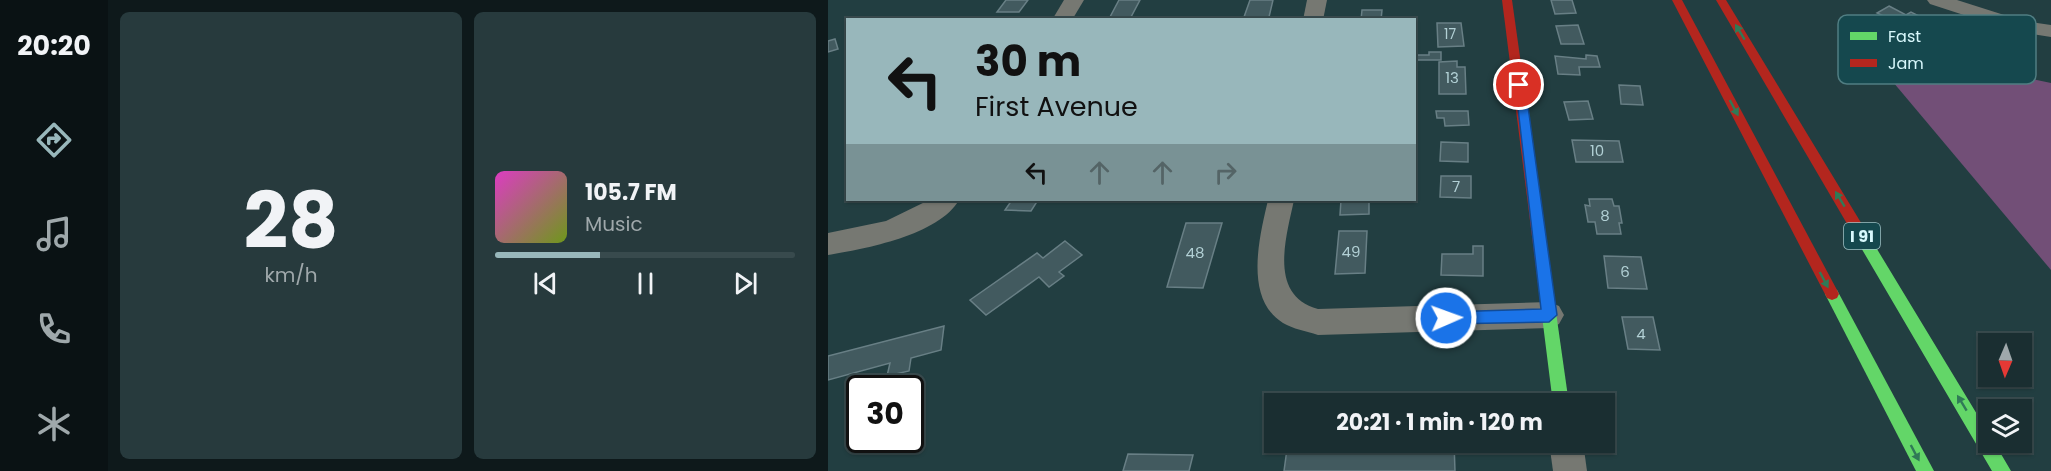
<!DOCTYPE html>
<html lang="en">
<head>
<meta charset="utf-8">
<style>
  body { margin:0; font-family:Poppins,sans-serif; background:#273a3d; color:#f1f3f6; height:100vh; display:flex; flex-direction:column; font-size:22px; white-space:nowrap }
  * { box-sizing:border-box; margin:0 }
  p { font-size:20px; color:#9fa8ab }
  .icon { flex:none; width:33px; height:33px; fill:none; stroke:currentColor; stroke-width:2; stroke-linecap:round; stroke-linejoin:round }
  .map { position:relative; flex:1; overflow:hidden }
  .drawer { display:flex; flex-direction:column; gap:12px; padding:12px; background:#0e191b; width:720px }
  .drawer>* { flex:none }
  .top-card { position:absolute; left:18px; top:18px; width:570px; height:183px; border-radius:0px; box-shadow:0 2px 4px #0004,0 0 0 2px #384a4d; background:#98b7bb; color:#111; overflow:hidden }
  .needle { width:39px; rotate:182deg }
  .fabs { position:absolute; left:1150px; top:333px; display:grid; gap:12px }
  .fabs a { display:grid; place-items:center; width:54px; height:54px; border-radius:0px; background:#1a2e31; box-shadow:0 2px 4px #0004,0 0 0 2px #384a4d; font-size:30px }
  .speed { position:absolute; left:18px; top:375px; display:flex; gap:12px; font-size:30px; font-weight:700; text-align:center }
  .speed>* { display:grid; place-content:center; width:78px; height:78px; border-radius:50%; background:#1a2e31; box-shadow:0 2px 4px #0004,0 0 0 2px #384a4d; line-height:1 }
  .speed .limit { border:3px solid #111; border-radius:9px; background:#fff; color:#111 }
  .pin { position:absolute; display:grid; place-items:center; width:51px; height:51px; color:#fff; margin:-26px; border:3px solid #fff; border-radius:50%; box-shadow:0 2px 6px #0007 }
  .me { position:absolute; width:66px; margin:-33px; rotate:88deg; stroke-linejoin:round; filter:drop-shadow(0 0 4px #0008) }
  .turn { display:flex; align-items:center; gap:21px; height:126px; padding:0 30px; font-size:27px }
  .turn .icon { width:78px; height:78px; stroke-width:2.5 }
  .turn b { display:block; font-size:42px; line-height:51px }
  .lanes { display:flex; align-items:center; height:57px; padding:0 30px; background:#0003; justify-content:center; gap:30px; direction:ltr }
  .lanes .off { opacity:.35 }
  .drawer .card { flex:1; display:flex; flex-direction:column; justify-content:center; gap:9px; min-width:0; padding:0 21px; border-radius:9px; background:#273a3d }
  .drawer .dial { align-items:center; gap:0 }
  .dial b { font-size:78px; line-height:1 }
  .song { display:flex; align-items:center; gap:18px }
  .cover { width:72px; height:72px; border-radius:9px; background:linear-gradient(135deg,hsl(310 70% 55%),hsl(80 70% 35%)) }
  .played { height:6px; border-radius:3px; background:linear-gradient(90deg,#98b7bb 35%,#384a4d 35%) }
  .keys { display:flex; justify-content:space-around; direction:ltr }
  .drawer .tiles { flex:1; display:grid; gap:12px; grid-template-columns:repeat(2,1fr) }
  .trip { position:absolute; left:436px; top:393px; width:351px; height:60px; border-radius:0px; background:#1a2e31; box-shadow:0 2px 4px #0004,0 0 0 2px #384a4d; font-weight:700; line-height:60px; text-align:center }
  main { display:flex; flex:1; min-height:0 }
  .menu { display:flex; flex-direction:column; width:108px; justify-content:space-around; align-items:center; background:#0a1214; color:#9fa8ab }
  .menu .icon { width:42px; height:42px }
  .menu .current { color:#98b7bb }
  .menu b { font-size:27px; color:#f1f3f6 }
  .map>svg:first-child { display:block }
  .green { fill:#724f77 }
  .building { fill:#425a5f; stroke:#687f85; stroke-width:1.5 }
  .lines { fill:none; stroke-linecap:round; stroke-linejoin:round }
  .street { fill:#767872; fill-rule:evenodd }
  .fast { fill:#63d668; fill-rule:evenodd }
  .jam { fill:#b3261e; fill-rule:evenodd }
  .oneway { fill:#307a57 }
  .route { fill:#1a73e8; stroke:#114b97; stroke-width:1.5 }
  .labels { text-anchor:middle; stroke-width:6; stroke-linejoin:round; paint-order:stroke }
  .far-number-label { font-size:14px; fill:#b2d0d5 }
  .number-label { font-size:15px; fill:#b2d0d5 }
  .shield { fill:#15484e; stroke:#9ec3c8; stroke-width:1.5 }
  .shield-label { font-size:16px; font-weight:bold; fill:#d8f8fc }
  .key { fill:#15484e; stroke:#507d82; stroke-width:1.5 }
  .key-label { font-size:16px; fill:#d8f8fc }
</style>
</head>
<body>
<main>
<nav class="menu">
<b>20:20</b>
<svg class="icon current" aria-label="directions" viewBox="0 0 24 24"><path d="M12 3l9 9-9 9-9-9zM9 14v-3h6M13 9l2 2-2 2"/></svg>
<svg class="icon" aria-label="music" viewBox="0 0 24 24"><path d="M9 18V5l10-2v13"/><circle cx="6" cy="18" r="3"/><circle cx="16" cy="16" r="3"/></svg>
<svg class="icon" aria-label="phone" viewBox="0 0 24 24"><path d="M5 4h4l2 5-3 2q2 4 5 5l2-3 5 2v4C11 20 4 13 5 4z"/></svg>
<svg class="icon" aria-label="climate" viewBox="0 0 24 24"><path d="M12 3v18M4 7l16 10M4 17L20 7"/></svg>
</nav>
<section class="drawer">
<div class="tiles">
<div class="card dial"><b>28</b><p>km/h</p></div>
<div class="card">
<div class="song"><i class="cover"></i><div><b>105.7 FM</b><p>Music</p></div></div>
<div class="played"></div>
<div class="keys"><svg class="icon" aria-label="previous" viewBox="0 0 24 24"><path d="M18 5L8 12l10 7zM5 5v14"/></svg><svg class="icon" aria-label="pause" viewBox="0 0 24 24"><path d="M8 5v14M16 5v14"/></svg><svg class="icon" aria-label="next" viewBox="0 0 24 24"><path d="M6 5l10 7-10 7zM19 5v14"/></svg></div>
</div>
</div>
</section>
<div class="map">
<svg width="1223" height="471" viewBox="0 0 1223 471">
  <rect width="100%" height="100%" fill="#223e41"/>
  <path class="green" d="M1044,57L1121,62L1223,83V270Z"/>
  <g class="building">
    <path d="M178,0H200L191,12H169Z"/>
    <path d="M291,0H312L303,17H282Z"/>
    <path d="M422,0H445L441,17H416Z"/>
    <path d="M723,0H744L748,13L727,14Z"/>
    <path d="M1061,6L1078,15L1083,12L1107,24L1091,33L1049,13Z"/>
    <path d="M534,10H554L553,20H533Z"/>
    <path d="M609,23H633L636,46L610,47Z"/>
    <path d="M750,25L756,44H733L728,26Z"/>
    <path d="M7,39L10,49L0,52V41Z"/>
    <path d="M601,52H613V60H586V55H601Z"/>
    <path d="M758,55L769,56L772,67H751L752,75L730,74L727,56L758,59Z"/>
    <path d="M629,61V67H637L638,94H611V62Z"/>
    <path d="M791,85L812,86L815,105L793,104Z"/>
    <path d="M760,101L765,119L741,120L736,102Z"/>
    <path d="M608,111H640L641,125L617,126L616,118H609Z"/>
    <path d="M744,140L791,141L795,162H748Z"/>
    <path d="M613,142L640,143V162L612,161Z"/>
    <path d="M613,176H643V198L612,197Z"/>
    <path d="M761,199H784L786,206H791L794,223H791L793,234H769L767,222H760L757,205L762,206Z"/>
    <path d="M184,200H210L203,211L177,210Z"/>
    <path d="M513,200H541V214L512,215Z"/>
    <path d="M358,223H394L375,288L339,287Z"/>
    <path d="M511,231H539L537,273L507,274Z"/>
    <path d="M237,241L254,255L231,272L236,276L221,287L211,277L158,315L142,300L209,253L215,258Z"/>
    <path d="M645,246H655V276L613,275L614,254H645Z"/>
    <path d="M776,256L813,257L819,289L780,288Z"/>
    <path d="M794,317H825L832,350L800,349Z"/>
    <path d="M116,326L113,350L83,358L81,371L59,376L62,363L0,380V356Z"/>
    <path d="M460,442H626L627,471H456Z"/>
    <path d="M300,454L365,455L361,471H295Z"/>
  </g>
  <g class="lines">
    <g class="street">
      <path d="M236,0H256L244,20H224Z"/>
      <path d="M479,0H499L495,20H475Z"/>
      <path d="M1099,0H1129L1195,21L1223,25V37L1185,31L1102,4Z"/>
      <path d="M101,200H131C111,235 37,249 0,255V233L58,221Z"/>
      <path d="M440,200H466C458,238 440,295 490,309L721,302L731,306L736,315L731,324L721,328L490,335C478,331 465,329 455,323C415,298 432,235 440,200Z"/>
      <path d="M721,442H755L759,471H725Z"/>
    </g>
    <g class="fast">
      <path d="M1030,225L1035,226L1161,434V442H1166L1183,471H1164L1025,234L1023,230L1025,226Z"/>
      <path d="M717,278L722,280L724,284L741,404H725L710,284L712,280Z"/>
      <path d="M1004,288L1009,290L1106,471H1088L997,294L999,290Z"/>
    </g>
    <g class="jam">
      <path d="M674,0H684L724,284L722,288L717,290L712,288L710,284Z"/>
      <path d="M844,0H854L1009,290L1011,294L1009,298L1004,300L999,298Z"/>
      <path d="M888,0H898L1035,226L1037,230L1035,234H1025Z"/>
    </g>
  </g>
  <defs><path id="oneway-solid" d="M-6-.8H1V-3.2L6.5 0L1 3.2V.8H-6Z" transform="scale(1.5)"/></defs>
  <g class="oneway">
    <use href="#oneway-solid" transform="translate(912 32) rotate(-121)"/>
    <use href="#oneway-solid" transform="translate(906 108) rotate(62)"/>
    <use href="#oneway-solid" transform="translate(1012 199) rotate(-121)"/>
    <use href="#oneway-solid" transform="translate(996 280) rotate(62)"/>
    <use href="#oneway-solid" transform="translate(1134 403) rotate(-121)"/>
    <use href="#oneway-solid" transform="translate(1087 453) rotate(62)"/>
  </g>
  <path class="route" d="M687,82L697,85L729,315L721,322L618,324L611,318L618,312L713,309Z"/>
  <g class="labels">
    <g class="far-number-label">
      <text x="622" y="39">17</text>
    </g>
    <g class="number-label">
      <text x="624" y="83">13</text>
      <text x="769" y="156">10</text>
      <text x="628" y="192">7</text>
      <text x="777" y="221">8</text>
      <text x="523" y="257">49</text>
      <text x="367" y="258">48</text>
      <text x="797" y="277">6</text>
      <text x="813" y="339">4</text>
    </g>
    <rect class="shield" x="1016" y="223" width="36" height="26" rx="4.5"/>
    <g class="shield-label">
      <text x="1034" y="242">I 91</text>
    </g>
  </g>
  <rect x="1010" y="15" width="198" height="69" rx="9" class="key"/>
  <rect x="1022" y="32" width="27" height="8" fill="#63d668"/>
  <rect x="1022" y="59" width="27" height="8" fill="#b3261e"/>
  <g class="key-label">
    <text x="1060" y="42">Fast</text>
    <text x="1060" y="69">Jam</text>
  </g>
</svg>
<div class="fabs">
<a><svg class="needle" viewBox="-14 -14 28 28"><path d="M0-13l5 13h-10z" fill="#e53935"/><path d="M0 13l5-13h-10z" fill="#9fa8ab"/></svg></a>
<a><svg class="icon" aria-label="layers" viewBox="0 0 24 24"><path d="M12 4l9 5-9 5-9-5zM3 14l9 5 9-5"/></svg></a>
</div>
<div class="speed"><div class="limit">30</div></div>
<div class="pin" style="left:691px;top:85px;background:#d93025"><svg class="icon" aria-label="arrive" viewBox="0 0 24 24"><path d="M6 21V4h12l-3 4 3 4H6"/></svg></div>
<svg class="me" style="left:618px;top:318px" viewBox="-20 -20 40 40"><circle r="17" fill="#1a73e8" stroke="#fff" stroke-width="3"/><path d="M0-11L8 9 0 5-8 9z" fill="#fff"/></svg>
<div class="trip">20:21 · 1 min · 120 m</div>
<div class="top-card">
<div class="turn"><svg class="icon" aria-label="left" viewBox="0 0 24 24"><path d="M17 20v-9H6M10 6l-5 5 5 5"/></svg><div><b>30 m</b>First Avenue</div></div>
<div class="lanes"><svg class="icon" aria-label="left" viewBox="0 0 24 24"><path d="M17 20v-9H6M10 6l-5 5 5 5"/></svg><svg class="icon off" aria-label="ahead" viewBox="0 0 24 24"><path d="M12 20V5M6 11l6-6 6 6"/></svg><svg class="icon off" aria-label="ahead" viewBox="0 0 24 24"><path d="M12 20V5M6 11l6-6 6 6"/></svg><svg class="icon off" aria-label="right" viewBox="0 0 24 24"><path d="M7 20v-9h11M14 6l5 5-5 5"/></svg></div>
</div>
</div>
</main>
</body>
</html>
